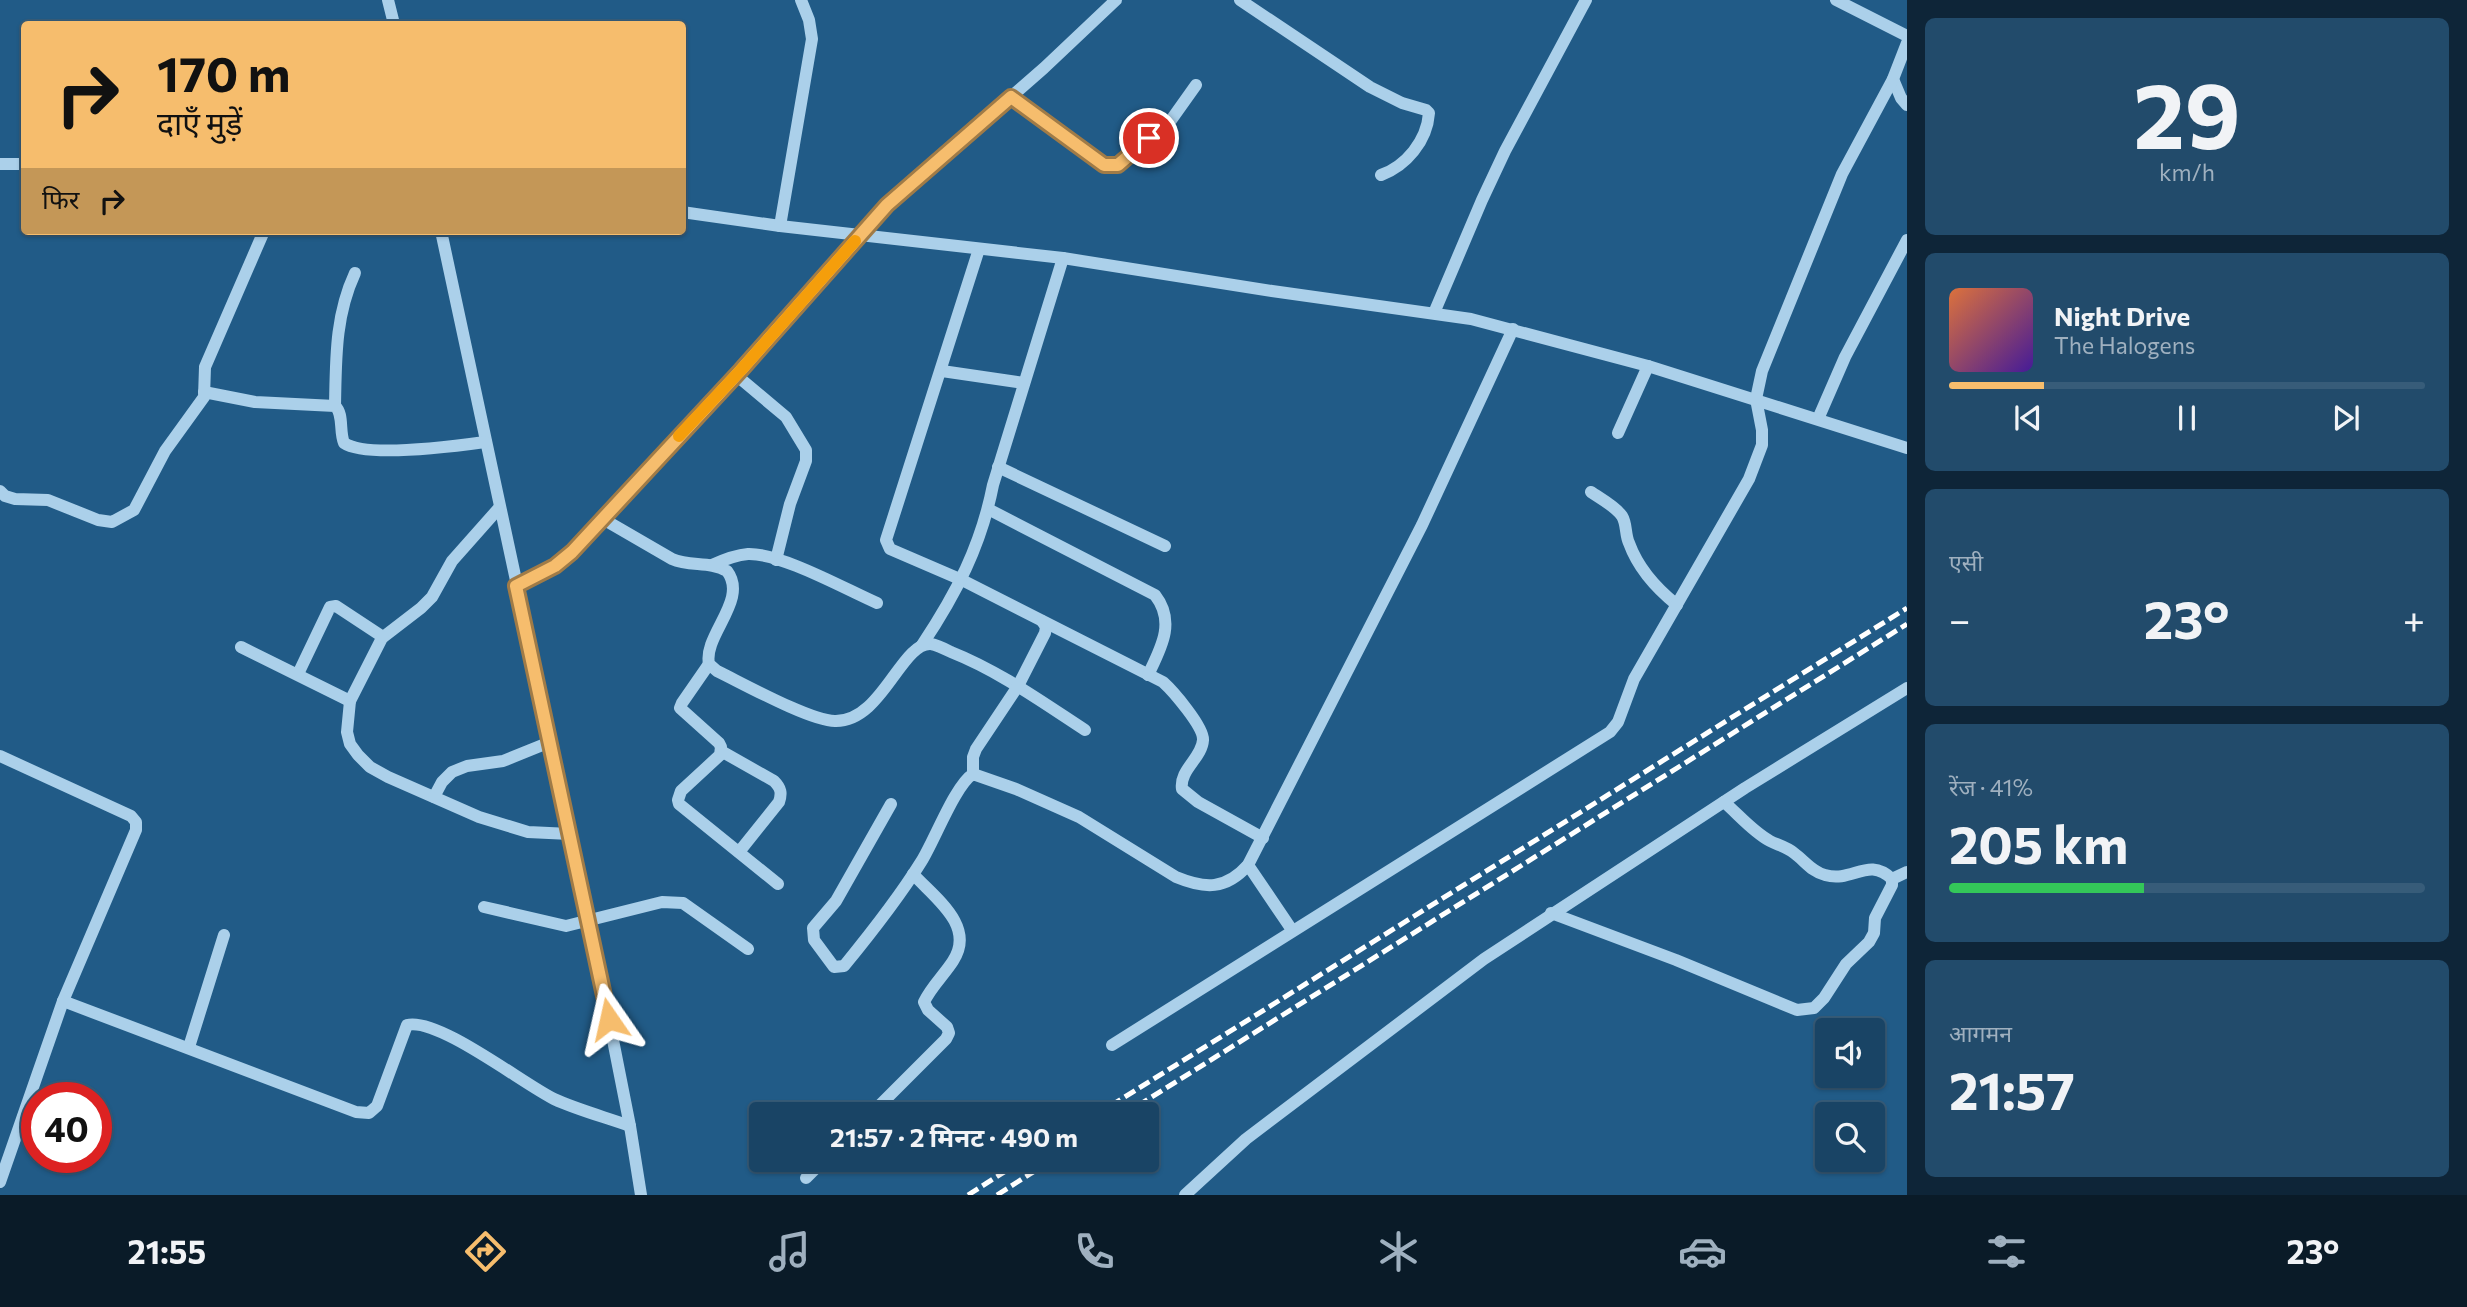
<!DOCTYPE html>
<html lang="hi">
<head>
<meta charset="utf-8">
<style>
  body { margin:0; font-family:Commissioner,"Noto Sans Devanagari",sans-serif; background:#224b6b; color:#f1f3f6; height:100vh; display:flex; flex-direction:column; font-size:26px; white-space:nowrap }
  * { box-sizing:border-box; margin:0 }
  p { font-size:23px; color:#9fb0bf }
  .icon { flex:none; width:38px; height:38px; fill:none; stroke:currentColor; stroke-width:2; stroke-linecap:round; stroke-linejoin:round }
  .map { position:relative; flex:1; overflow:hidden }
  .panel { display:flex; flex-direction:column; gap:18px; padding:18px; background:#0e2538; width:560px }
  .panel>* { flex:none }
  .banner { position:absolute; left:21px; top:21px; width:665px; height:214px; border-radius:7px; box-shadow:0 2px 5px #0004,0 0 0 2px #375c79; background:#f6bd6d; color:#111; overflow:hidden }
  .fabs { position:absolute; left:1815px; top:1018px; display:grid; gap:14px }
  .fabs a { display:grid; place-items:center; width:70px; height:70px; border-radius:7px; background:#194465; box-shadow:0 2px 5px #0004,0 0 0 2px #375c79; font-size:35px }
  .speed { position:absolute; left:21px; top:1082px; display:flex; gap:14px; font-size:35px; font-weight:700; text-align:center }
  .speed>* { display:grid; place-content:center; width:91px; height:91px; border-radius:50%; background:#194465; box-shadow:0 2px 5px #0004,0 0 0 2px #375c79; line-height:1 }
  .speed .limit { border:10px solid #d22; background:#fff; color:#111 }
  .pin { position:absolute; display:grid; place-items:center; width:60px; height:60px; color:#fff; margin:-30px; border:4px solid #fff; border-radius:50%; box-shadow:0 2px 7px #0007 }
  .me { position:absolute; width:77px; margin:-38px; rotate:349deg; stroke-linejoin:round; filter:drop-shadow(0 0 5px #0008) }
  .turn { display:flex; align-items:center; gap:24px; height:147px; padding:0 21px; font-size:32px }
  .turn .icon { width:91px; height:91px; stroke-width:2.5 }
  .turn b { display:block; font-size:49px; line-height:60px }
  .then { display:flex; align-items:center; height:66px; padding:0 21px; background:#0003; gap:14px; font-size:26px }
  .big { font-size:52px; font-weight:700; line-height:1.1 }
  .panel .widget { flex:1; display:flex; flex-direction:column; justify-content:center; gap:10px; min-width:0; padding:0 24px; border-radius:10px; background:#224b6b }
  .panel .dial { align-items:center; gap:0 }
  .dial b { font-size:91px; line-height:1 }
  .song { display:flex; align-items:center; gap:21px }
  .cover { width:84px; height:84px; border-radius:10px; background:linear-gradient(135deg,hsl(20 70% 55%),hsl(260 70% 35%)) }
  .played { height:7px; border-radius:4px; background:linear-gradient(90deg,#f6bd6d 20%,#375c79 20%) }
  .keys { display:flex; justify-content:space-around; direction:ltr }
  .heat { display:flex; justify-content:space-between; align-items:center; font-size:38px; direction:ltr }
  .charge { height:10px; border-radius:5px; background:linear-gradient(90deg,#34c759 41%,#375c79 0) }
  .trip { position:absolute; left:749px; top:1102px; width:410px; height:70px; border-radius:7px; background:#194465; box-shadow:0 2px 5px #0004,0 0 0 2px #375c79; font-weight:700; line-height:70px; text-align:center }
  .tabs { display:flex; height:112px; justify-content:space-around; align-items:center; background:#0a1b28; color:#9fb0bf }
  .tabs .icon { width:49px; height:49px }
  .tabs .on { color:#f6bd6d }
  .tabs b { font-size:32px; color:#f1f3f6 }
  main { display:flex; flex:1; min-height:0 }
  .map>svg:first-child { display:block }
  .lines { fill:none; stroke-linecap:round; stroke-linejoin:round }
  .minor { stroke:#abd0ea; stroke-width:12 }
  .rail { stroke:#fff; stroke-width:5; stroke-dasharray:12 5; stroke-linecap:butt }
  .route-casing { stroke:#a07b47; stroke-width:18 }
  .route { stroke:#f6bd6d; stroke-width:12 }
  .slow { stroke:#f59e0b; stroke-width:12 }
</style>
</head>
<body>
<main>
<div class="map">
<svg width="1907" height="1195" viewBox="0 0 1907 1195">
  <rect width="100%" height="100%" fill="#215b87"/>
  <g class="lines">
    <g class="minor">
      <path d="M388,0L394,24"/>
      <path d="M1240,0L1370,87L1402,103L1426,110L1429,113C1427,141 1406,166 1381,175"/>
      <path d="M1836,0L1907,36"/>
      <path d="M1893,79L1901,98L1907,105"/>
      <path d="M1011,97L1099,162L1104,165H1118L1142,142L1164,130L1196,85"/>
      <path d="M0,164H24"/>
      <path d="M682,212L780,226L1063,258L1272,291L1471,319L1648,366L1907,448"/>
      <path d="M780,226L812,39L809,20L801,0"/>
      <path d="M441,231L593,939L630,1126L641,1195"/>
      <path d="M979,249L886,540L890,549L962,580L1163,682C1173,691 1204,727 1203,740C1202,758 1179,770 1182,789L1198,802L1263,838"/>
      <path d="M1434,313L1482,200L1505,151L1586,0"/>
      <path d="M942,371L1024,383"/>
      <path d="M736,375L786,417L806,450V461L790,504L776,560"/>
      <path d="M204,392L255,402L335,406C344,414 339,431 344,443C366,458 456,446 485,442"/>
      <path d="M335,406C336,359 335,316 355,273"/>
      <path d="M1818,419L1845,357L1907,240"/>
      <path d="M1618,433L1648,366"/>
      <path d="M998,467L1165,546"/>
      <path d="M0,491L5,496L15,499L48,500L98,520L112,522L134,510L165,451L204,397L205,367L264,231"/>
      <path d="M1591,492C1601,499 1615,506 1622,516C1627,524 1625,535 1629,543C1638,568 1657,589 1677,605"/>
      <path d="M499,508L452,561L432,597L421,608L382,638L350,701L347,732L350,744L358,755L370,767L388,777L479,817L528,832L570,834"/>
      <path d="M988,509L1155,595C1176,622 1161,648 1148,675"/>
      <path d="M603,519L672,559C690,567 709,561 727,571C749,600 703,635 709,664L717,671C742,683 810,721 835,721C882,722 901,642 931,644C937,645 945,649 951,652C999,671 1042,702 1085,730"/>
      <path d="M712,565C723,560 736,555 748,554C781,553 845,589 877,603"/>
      <path d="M516,586L555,566L571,552L742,370L887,205L1044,68L1116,0"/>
      <path d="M922,645C956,594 981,546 993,485L1063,258"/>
      <path d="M241,647L350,701"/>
      <path d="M709,664L682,703L680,708L719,743L721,747L720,755L681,791L678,800L679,804L778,884"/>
      <path d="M298,674L330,607L336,606L383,637"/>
      <path d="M721,751L774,781C781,788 782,793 779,802L739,852"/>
      <path d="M0,756L131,816L136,822V830L63,1001L0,1182"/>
      <path d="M973,774V757L976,749L1018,686L1045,633L1046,627L1042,621"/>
      <path d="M434,797L442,782L452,772L467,766L503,761L550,742"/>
      <path d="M891,804L836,901L813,928L814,940L834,967L844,966C871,933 898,899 921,862C934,842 955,785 973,774L1016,789L1079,817L1176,877C1205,889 1226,890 1248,865L1422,525L1513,329"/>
      <path d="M1248,865L1292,930"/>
      <path d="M1892,879L1907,872"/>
      <path d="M484,907L566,926L662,902L683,903L748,949"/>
      <path d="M1551,913L1676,960L1797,1010L1814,1008L1824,998L1846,964L1869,942L1874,933L1875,918L1892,885V879C1868,856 1853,883 1825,875C1812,872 1805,861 1794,853C1787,847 1778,845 1770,841C1753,832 1738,814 1724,802"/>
      <path d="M63,1001L356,1112L369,1113L377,1106L407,1025C438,1017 523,1084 554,1099C578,1110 605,1117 630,1126"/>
      <path d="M1112,1045L1610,732L1618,722L1634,679L1749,479L1762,445V430L1756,399L1762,371L1842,174L1893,79L1907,43"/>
      <path d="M189,1047L224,935"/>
      <path d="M870,1115L946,1039L949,1033L947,1027L928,1010L924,1002C931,987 944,975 953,961C976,926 935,898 913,874"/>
      <path d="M806,1178L824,1160"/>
      <path d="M1185,1195L1246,1139L1484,959L1745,788L1907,688"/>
    </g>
    <g class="rail">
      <path d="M1096,1115L1907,608"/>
      <path d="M1123,1115L1907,624"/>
      <path d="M968,1195L1023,1160"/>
      <path d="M997,1195L1052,1160"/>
    </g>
  </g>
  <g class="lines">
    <defs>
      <path id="route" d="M609,1019L516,586L555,566L572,552L741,370L887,205L1011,97L1104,165H1118L1149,138"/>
    </defs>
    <use href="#route" class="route-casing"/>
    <use href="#route" class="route"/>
    <path class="slow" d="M679,436L741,370L855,241"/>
  </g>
</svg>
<div class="fabs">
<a><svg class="icon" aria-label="sound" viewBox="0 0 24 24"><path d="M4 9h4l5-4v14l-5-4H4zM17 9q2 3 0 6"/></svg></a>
<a><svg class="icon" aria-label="search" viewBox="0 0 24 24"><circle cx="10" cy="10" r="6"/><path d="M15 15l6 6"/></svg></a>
</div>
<div class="speed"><div class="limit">40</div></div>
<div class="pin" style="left:1149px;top:138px;background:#d93025"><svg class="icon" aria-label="arrive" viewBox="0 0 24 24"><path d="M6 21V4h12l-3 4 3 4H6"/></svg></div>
<svg class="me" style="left:609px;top:1019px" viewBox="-20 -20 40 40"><path d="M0-17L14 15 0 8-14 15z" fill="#f6bd6d" stroke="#fff" stroke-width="4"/></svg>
<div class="trip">21:57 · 2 मिनट · 490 m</div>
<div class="banner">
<div class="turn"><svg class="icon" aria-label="right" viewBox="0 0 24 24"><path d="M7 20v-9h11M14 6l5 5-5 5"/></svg><div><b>170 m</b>दाएँ मुड़ें</div></div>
<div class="then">फिर<svg class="icon" aria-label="right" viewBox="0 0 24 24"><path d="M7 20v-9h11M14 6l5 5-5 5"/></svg></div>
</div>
</div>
<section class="panel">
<div class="widget dial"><b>29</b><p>km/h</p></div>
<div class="widget">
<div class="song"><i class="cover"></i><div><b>Night Drive</b><p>The Halogens</p></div></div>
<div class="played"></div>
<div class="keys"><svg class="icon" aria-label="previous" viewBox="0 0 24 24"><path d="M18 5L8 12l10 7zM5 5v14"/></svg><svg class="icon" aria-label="pause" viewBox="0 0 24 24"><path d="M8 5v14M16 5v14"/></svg><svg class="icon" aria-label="next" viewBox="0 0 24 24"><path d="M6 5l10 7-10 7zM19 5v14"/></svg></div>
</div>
<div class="widget"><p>एसी</p>
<div class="heat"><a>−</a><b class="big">23°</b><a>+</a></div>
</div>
<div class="widget"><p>रेंज · 41%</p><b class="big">205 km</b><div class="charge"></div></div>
<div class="widget"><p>आगमन</p><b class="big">21:57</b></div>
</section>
</main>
<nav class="tabs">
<b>21:55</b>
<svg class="icon on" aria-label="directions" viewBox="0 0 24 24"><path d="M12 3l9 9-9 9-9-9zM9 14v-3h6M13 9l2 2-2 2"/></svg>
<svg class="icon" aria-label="music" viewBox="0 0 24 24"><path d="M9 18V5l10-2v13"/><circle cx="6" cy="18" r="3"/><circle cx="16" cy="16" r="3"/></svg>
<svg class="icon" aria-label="phone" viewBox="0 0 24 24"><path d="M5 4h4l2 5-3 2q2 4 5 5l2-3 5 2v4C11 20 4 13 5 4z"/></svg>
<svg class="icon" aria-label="climate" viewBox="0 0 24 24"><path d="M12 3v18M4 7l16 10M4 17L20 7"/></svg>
<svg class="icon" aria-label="car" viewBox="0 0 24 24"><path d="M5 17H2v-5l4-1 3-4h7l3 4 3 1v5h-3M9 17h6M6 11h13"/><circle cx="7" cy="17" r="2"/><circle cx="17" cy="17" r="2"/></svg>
<svg class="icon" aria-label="filters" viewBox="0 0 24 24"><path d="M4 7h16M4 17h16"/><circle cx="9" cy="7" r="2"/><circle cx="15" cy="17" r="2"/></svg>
<b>23°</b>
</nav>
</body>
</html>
